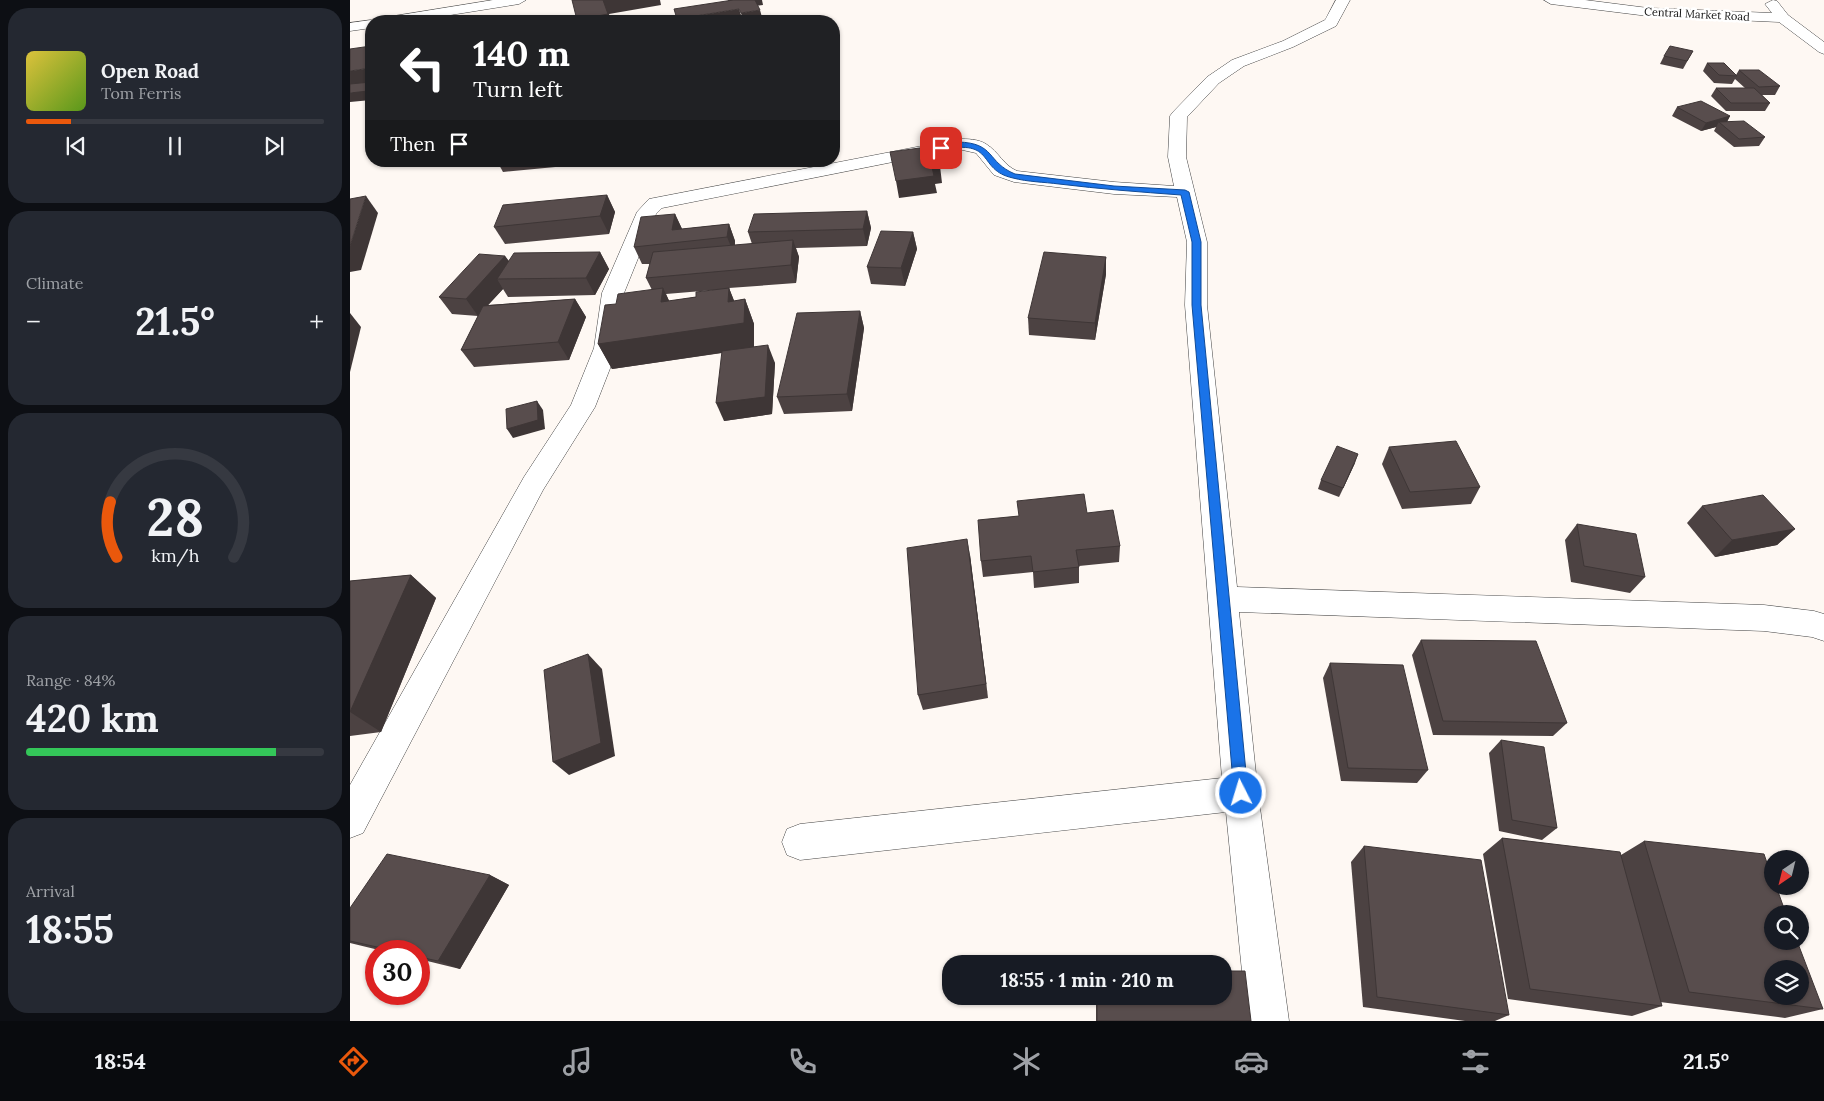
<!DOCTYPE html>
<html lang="en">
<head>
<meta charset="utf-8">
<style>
  body { margin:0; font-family:Lora,serif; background:#242831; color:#f1f3f6; height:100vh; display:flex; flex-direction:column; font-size:19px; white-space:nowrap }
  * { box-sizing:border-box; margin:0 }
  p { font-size:16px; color:#9ea1a6 }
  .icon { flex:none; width:28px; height:28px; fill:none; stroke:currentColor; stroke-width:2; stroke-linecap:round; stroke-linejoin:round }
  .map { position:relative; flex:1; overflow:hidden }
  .side { display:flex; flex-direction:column; gap:8px; padding:8px; background:#0d0f14; width:350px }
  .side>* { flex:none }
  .top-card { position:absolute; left:15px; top:15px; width:475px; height:152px; border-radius:20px; box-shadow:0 1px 4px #0004; background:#202124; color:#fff; overflow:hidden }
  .needle { width:32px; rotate:215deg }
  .fabs { position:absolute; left:1414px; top:850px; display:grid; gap:10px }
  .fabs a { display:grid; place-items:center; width:45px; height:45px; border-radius:50%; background:#171b24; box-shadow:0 1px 4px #0004; font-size:25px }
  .speed { position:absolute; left:15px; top:940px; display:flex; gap:10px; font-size:25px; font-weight:700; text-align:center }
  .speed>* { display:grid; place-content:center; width:65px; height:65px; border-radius:50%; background:#171b24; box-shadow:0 1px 4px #0004; line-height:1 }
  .speed .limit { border:8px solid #d22; background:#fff; color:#111 }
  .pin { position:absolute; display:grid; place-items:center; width:42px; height:42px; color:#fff; margin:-21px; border-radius:10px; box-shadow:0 2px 8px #0006 }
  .me { position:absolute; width:55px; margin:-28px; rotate:355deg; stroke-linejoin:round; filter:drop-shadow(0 0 4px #0008) }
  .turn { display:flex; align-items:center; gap:18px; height:105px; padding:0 25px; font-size:22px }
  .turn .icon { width:65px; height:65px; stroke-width:2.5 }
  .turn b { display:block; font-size:35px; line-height:42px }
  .then { display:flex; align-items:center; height:48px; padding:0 25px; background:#0003; gap:10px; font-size:19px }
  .big { font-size:38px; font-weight:800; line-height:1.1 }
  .side .widget { flex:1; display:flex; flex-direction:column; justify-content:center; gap:8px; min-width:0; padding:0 18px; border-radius:20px; background:#242831 }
  .side .dial { align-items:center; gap:0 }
  .dial svg { height:130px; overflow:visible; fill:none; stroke:#363941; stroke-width:7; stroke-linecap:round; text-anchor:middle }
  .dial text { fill:#f1f3f6; stroke:none }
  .song { display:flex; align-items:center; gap:15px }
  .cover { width:60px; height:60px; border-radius:8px; background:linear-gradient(135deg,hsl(50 70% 55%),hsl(90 70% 35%)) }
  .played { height:5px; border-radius:2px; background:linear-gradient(90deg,#ea580c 15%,#363941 15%) }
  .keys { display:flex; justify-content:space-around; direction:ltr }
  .heat { display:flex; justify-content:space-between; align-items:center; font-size:28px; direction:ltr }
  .charge { height:8px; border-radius:4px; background:linear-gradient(90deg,#34c759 84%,#363941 0) }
  .trip { position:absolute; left:592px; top:955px; width:290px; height:50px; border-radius:20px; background:#171b24; box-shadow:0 1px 4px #0004; font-weight:800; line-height:50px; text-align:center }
  .dock { display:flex; height:80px; justify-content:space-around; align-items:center; background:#090b0e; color:#9ea1a6 }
  .dock .icon { width:35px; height:35px }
  .dock .active { color:#ea580c }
  .dock b { font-size:22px; color:#f1f3f6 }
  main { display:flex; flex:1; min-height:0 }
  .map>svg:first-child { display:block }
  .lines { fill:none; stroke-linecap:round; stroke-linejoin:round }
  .street-casing { stroke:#434343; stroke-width:1 }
  .street { fill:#fff; fill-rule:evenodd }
  .wall { fill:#4c4242; fill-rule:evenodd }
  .shaded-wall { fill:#3e3636 }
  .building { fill:#584d4d; stroke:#3e3636; fill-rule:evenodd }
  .route { fill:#1a73e8; stroke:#114b97 }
  .labels { text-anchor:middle; stroke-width:5; stroke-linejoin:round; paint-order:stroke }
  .far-street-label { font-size:11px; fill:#101010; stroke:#fff }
</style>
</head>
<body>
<main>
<section class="side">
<div class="widget">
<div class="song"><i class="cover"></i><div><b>Open Road</b><p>Tom Ferris</p></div></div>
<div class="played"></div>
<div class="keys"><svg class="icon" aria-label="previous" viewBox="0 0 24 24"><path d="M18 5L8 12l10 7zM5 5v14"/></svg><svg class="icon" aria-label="pause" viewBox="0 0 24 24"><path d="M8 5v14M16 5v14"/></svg><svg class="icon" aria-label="next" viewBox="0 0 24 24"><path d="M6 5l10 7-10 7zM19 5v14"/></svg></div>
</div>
<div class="widget"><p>Climate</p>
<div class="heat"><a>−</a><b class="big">21.5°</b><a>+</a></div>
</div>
<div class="widget dial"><svg viewBox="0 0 100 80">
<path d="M14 69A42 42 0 1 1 86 69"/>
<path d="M14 69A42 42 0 0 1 10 35" stroke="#ea580c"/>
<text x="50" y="56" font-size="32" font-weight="700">28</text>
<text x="50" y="72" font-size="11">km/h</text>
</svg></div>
<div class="widget"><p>Range · 84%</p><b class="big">420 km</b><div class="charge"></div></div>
<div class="widget"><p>Arrival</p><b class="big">18:55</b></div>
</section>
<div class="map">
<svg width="1474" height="1021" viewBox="0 0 1474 1021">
  <rect width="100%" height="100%" fill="#fef8f3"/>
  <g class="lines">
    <defs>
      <g id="street">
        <path d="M143,0H176L169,4L63,21H31L38,17Z"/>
        <path d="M986,0H1000L986,26L943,47L894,66L869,83L837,117L836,157L857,242V305L887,587L1414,605L1464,611L1474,614V641L1462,637L1414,631L889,612L908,793L939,1021H897L876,812L450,860L437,855L432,842L437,829L450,824L872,778L835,305L837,242L827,197L764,194L664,182L644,175L626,153L608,149L312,208L306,214L274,293L268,348L245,407L193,490L13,833L0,838V785L174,477L221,405L244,348L252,293L287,212L299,199L608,139C618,139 628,139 636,144C649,152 653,165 667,171L764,182L824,186L818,157L820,116L823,112L857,77L882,60L933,41L975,20Z"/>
        <path d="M1194,0H1235L1298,8L1422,13L1415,4L1423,0L1427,1L1438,15L1474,42V54L1469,52L1429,22L1298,16L1201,4Z"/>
        <path d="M21,20L26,21H21V28L0,31V23Z"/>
      </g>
    </defs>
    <use href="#street" class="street-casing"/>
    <use href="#street" class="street"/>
  </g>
  <g class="wall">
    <path d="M1343,51L1333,69L1310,64L1314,56Z"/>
    <path d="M1357,63L1386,75L1389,70L1430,86L1425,95H1412L1420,103L1415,111H1376L1361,96L1366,88H1395L1385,79L1382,84L1364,83L1353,71Z"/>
    <path d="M1327,107L1380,116L1377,122L1415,137L1409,146L1384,147L1364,131L1366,127L1351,131L1322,116Z"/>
    <path d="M147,161H259L258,162L153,172Z"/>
    <path d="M257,195L265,212L259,234L155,244L144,227Z"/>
    <path d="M517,211L521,228L517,246L446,248L449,257L446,283L379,288L384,301L395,299L404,324V347L425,363L422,414L374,421L372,353L262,369L248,344L302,290L296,278L300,264H292L284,247L325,214L332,229L379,224L385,241V245L402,244L398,232ZM364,290L346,297L319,301L316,294Z"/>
    <path d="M563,232L567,249L555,286L521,284L517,267Z"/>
    <path d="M250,252L259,269L245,295L158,297L153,289L138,305L225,299L236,317L219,360L124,367L111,350L128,316L102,314L89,297L155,256L159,261Z"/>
    <path d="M756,257V274L745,340L679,335L678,318Z"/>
    <path d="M510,311L514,328L502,411L434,414L427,397Z"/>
    <path d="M1039,447L1130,487L1121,504L1052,509L1032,464Z"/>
    <path d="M1005,463L989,497L968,489L971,480Z"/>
    <path d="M1352,506L1445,529L1427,545L1365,557L1337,523Z"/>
    <path d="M737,513L770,546L769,562L729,566V583L684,588L683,572L633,577L631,561Z"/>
    <path d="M1227,524L1295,577L1280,593L1221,582L1215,540Z"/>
    <path d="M620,555L638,698L573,710L568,695Z"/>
    <path d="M61,575L86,598L31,732L0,736V581Z"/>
    <path d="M1071,640L1217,723L1203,736L1083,735L1062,655Z"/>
    <path d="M980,663L1078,770L1067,783L991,781L973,678Z"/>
    <path d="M1151,740L1207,828L1192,840L1149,831L1139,753Z"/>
    <path d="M1152,838L1271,855L1294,841L1473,1009L1435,1018L1310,1002L1312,1006L1282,1016L1158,999L1133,854Z"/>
    <path d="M1014,846L1159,1015L1145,1021H1115L1013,1007L1001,862Z"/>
    <path d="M140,875L159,885L110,969L69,959V951H33L0,943V908Z"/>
    <path d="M746,996H874L901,1021H746Z"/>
  </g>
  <g class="shaded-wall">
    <path d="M244,0H310L311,5L259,14L261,21H228L227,20Z"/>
    <path d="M378,0H412L413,5L380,9Z"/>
    <path d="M389,9L393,21H328L327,19Z"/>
    <path d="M410,10L413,21H393L391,13Z"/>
    <path d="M21,68V86L0,89V71Z"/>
    <path d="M21,87V100L0,102V93Z"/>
    <path d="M1380,116L1375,125L1369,122L1366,127L1351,131L1356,123Z"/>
    <path d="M590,166L592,183L585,184L587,193L549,198L546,181L582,167Z"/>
    <path d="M257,195L265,212L259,234L250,216Z"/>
    <path d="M16,196L28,213L11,270L0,272V246Z"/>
    <path d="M517,211L521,228L517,246L513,229Z"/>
    <path d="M325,214L333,231L322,230Z"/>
    <path d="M379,224L385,241L384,254L377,237Z"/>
    <path d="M563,232L567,249L555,286L551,268Z"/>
    <path d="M443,240L449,257L446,283L441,265Z"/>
    <path d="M250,252L259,269L245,295L236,278Z"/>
    <path d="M155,256L166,273L147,279L153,289L128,316L116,299Z"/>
    <path d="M756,257V274L745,340V323Z"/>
    <path d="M313,288L325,313L311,302Z"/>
    <path d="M379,288L389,313L395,299L404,324V348L262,369L248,344L378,302Z"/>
    <path d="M225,299L236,317L219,360L208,342Z"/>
    <path d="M510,311L514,328L502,411L497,394Z"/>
    <path d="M0,313L11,327L0,372Z"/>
    <path d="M418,345L425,363L422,414L374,421L366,403Z"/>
    <path d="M187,401L193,410L195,429L163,438L157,429Z"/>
    <path d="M1008,454L1005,463L989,497L993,488Z"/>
    <path d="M1445,529L1427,545L1365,557L1382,540Z"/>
    <path d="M617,539L620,555L638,698L636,684Z"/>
    <path d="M61,575L86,598L31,732L0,712Z"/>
    <path d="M238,654L252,669L265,756L219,775L203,762Z"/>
    <path d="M140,875L159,885L110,969L88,961Z"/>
  </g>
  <g class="building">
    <path d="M222,0H253L258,14L227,20Z"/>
    <path d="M383,0H405L410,10L391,13L389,9L327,19L324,9Z"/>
    <path d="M21,46V68L0,71V49Z"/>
    <path d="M1320,46L1343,51L1337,61L1314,56Z"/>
    <path d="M1357,63H1374L1387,76L1369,75Z"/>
    <path d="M1389,70H1409L1430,86L1409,87Z"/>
    <path d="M21,82V87L18,91L0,93V84Z"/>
    <path d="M1366,88H1404L1420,103H1381Z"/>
    <path d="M1351,101L1380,116L1356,123L1327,107Z"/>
    <path d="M1394,121L1415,137L1389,139L1369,122Z"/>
    <path d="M577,147L579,156L587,155L590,166L582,167L584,176L546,181L540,152Z"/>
    <path d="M257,195L250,216L144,227L153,205Z"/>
    <path d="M16,196L0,246V199Z"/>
    <path d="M517,211L513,229L398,232L404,214Z"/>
    <path d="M325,214L322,230L379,224L377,237L284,247L291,217Z"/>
    <path d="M531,231L563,232L551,268L517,267Z"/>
    <path d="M443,240L441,265L296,278L303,252Z"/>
    <path d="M250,252L236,278L147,279L164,253Z"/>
    <path d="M694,252L756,257L745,323L678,318Z"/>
    <path d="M129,254L155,256L116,299L89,297Z"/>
    <path d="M313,288L311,302L346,297V292L379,288L378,302L395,299L394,323L248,344L255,305L266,304L268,294Z"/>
    <path d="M225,299L208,342L111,350L133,306Z"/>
    <path d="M510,311L497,394L427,397L447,313Z"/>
    <path d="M418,345L415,397L366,403L372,351Z"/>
    <path d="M187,401L188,420L157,429L156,409Z"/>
    <path d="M1106,441L1130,487L1060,492L1039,447Z"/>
    <path d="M987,446L1008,454L993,488L971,480Z"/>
    <path d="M734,494L737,513L763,510L770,546L726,550L729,567L683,572L681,556L631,561L628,520L669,516L667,501Z"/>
    <path d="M1413,495L1445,529L1382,540L1352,506Z"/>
    <path d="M1227,524L1286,534L1295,577L1234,566Z"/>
    <path d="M617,539L636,684L568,695L557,548Z"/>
    <path d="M61,575L0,712V581Z"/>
    <path d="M1071,640L1186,641L1217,723L1093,721Z"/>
    <path d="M238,654L251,743L203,762L194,670Z"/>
    <path d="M980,663L1053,665L1078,770L998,768Z"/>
    <path d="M1151,740L1194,747L1207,828L1162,820Z"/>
    <path d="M1152,838L1270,852L1312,1006L1180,989Z"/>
    <path d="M1294,841L1414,854L1422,878V886H1426L1436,914H1422V941H1447L1473,1009L1339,992ZM1422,969H1450V996H1422Z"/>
    <path d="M1014,846L1131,860L1159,1015L1027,997Z"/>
    <path d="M37,854L140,875L88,961L69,957V951H45L0,941V908Z"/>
    <path d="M874,971H895L901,1021H747V996H874Z"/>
  </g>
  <path class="route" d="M608,142C646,143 636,162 665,174L764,186L835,190L839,192L851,242V305L898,793L896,798L891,800L886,798L884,793L842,305V242L831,195C790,192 750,189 709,184C694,182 678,182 663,178C626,170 647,138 591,150L587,148Z"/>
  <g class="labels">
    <g class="far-street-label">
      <text transform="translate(1347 14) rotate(3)" y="4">Central Market Road</text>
    </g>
  </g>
</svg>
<div class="fabs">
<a><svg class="needle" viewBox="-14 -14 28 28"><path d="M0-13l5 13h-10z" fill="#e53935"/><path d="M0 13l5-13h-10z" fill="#9ea1a6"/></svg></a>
<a><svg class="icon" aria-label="search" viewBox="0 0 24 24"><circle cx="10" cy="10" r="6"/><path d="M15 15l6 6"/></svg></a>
<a><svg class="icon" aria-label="layers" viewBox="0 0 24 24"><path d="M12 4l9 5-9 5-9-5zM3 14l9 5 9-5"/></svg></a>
</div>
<div class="speed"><div class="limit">30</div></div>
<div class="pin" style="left:591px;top:148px;background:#d93025"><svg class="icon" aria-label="arrive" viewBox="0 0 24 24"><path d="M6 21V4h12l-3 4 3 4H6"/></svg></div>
<svg class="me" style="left:891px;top:793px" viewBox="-20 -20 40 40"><circle r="17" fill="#1a73e8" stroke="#fff" stroke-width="3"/><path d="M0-11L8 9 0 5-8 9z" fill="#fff"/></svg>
<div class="trip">18:55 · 1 min · 210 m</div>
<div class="top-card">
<div class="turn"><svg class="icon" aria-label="left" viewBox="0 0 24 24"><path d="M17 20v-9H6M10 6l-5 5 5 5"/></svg><div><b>140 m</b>Turn left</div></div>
<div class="then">Then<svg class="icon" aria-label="arrive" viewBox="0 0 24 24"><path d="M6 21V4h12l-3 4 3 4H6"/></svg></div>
</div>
</div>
</main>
<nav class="dock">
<b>18:54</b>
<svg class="icon active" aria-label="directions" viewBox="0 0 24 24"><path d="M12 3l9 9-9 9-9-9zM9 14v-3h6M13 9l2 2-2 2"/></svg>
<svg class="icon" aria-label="music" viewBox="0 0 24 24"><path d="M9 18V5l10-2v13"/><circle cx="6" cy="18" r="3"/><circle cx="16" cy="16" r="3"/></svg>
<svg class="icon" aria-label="phone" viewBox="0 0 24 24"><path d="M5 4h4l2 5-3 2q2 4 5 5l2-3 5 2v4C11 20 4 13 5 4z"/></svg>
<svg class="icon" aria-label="climate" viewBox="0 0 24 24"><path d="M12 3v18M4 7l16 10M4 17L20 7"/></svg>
<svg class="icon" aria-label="car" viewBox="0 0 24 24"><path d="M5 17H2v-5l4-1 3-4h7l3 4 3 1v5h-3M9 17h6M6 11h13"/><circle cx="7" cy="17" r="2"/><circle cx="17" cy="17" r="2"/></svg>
<svg class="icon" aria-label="filters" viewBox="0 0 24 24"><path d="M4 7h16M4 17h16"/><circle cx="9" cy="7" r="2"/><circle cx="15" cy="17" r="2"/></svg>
<b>21.5°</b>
</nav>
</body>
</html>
